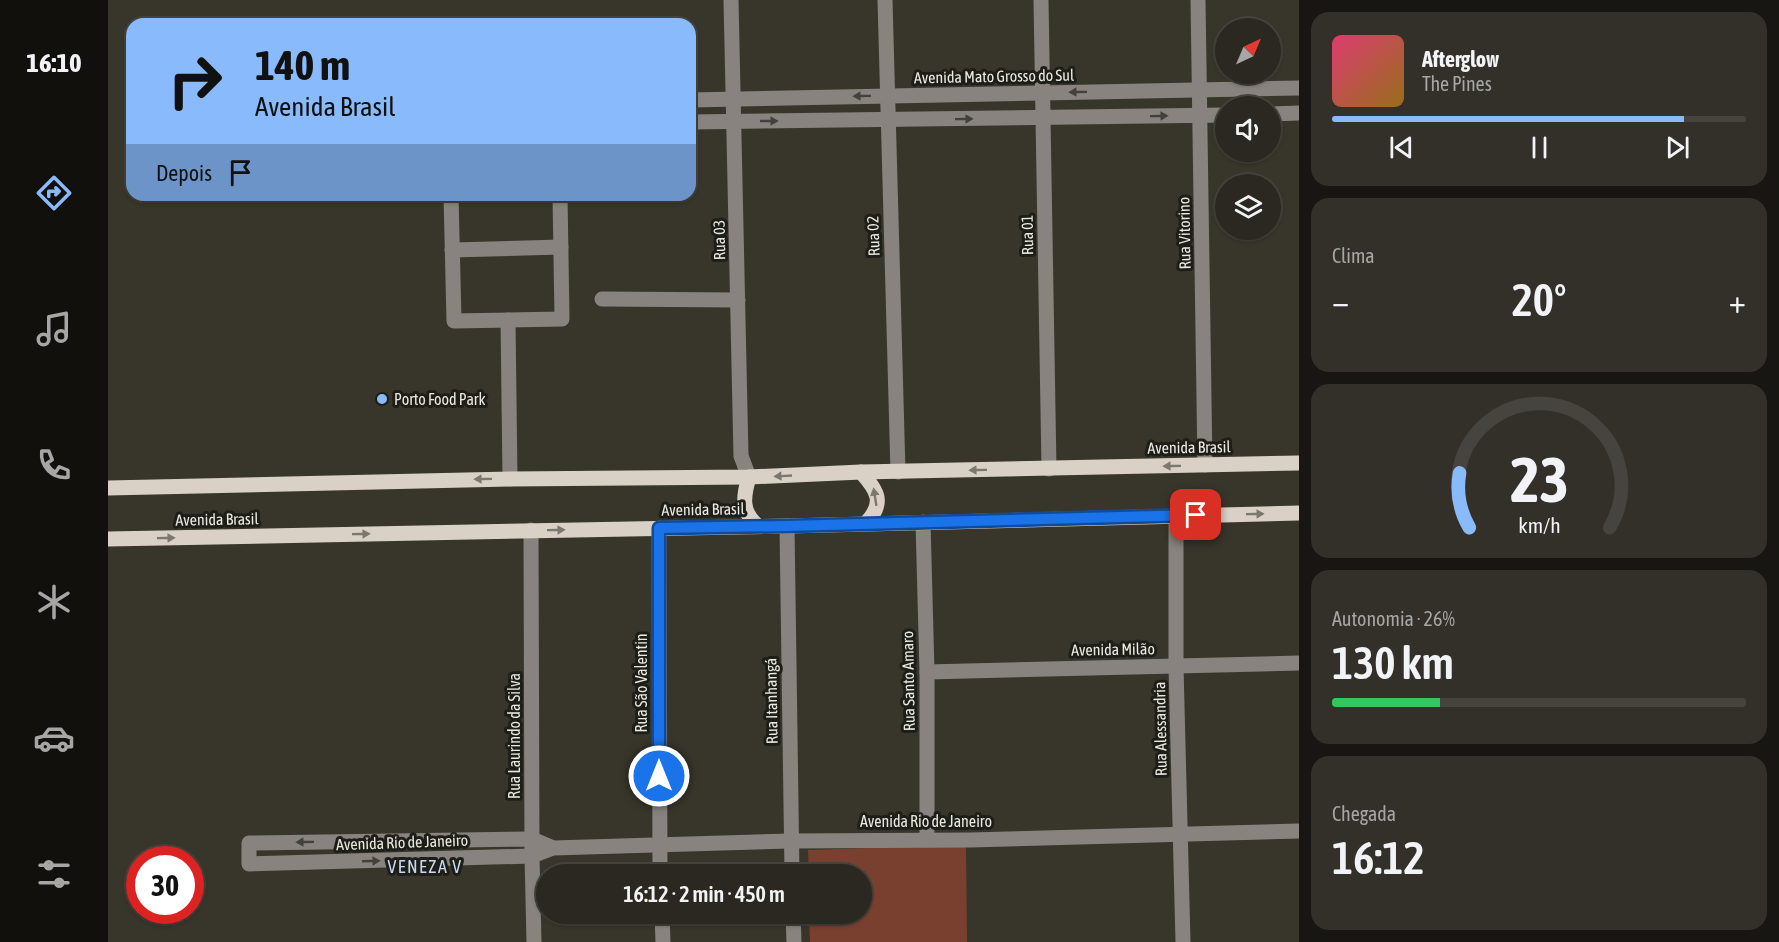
<!DOCTYPE html>
<html lang="pt">
<head>
<meta charset="utf-8">
<style>
  body { margin:0; font-family:"Asap Condensed",sans-serif; background:#323029; color:#f1f3f6; height:100vh; display:flex; flex-direction:column; font-size:22px; white-space:nowrap }
  * { box-sizing:border-box; margin:0 }
  p { font-size:20px; color:#a5a6a5 }
  .icon { flex:none; width:33px; height:33px; fill:none; stroke:currentColor; stroke-width:2; stroke-linecap:round; stroke-linejoin:round }
  .map { position:relative; flex:1; overflow:hidden }
  .drawer { display:flex; flex-direction:column; gap:12px; padding:12px; background:#171612; width:480px }
  .drawer>* { flex:none }
  .hud { position:absolute; left:18px; top:18px; width:570px; height:183px; border-radius:18px; box-shadow:0 2px 4px #0004,0 0 0 2px #46443e; background:#89bafc; color:#111; overflow:hidden }
  .needle { width:39px; rotate:44deg }
  .buttons { position:absolute; left:1107px; top:18px; display:grid; gap:12px }
  .buttons a { display:grid; place-items:center; width:66px; height:66px; border-radius:50%; background:#2a2820; box-shadow:0 2px 4px #0004,0 0 0 2px #46443e; font-size:30px }
  .speed { position:absolute; left:18px; top:846px; display:flex; gap:12px; font-size:30px; font-weight:700; text-align:center }
  .speed>* { display:grid; place-content:center; width:78px; height:78px; border-radius:50%; background:#2a2820; box-shadow:0 2px 4px #0004,0 0 0 2px #46443e; line-height:1 }
  .speed .limit { border:9px solid #d22; background:#fff; color:#111 }
  .pin { position:absolute; display:grid; place-items:center; width:51px; height:51px; color:#fff; margin:-26px; border-radius:12px; box-shadow:0 3px 9px #0006 }
  .me { position:absolute; width:66px; margin:-33px; rotate:0deg; stroke-linejoin:round; filter:drop-shadow(0 0 4px #0008) }
  .turn { display:flex; align-items:center; gap:21px; height:126px; padding:0 30px; font-size:27px }
  .turn .icon { width:78px; height:78px; stroke-width:2.5 }
  .turn b { display:block; font-size:42px; line-height:51px }
  .then { display:flex; align-items:center; height:57px; padding:0 30px; background:#0003; gap:12px; font-size:22px }
  .big { font-size:45px; font-weight:600; line-height:1.1 }
  .drawer .tile { flex:1; display:flex; flex-direction:column; justify-content:center; gap:9px; min-width:0; padding:0 21px; border-radius:18px; background:#323029 }
  .drawer .dial { align-items:center; gap:0 }
  .dial svg { height:156px; overflow:visible; fill:none; stroke:#46443e; stroke-width:7; stroke-linecap:round; text-anchor:middle }
  .dial text { fill:#f1f3f6; stroke:none }
  .song { display:flex; align-items:center; gap:18px }
  .cover { width:72px; height:72px; border-radius:9px; background:linear-gradient(135deg,hsl(340 70% 55%),hsl(40 70% 35%)) }
  .played { height:6px; border-radius:3px; background:linear-gradient(90deg,#89bafc 85%,#46443e 85%) }
  .keys { display:flex; justify-content:space-around; direction:ltr }
  .heat { display:flex; justify-content:space-between; align-items:center; font-size:33px; direction:ltr }
  .charge { height:9px; border-radius:4px; background:linear-gradient(90deg,#34c759 26%,#46443e 0) }
  .trip { position:absolute; left:428px; top:864px; width:336px; height:60px; border-radius:30px; background:#2a2820; box-shadow:0 2px 4px #0004,0 0 0 2px #46443e; font-weight:600; line-height:60px; text-align:center }
  main { display:flex; flex:1; min-height:0 }
  .tab-bar { display:flex; flex-direction:column; width:108px; justify-content:space-around; align-items:center; background:#11100d; color:#a5a6a5 }
  .tab-bar .icon { width:42px; height:42px }
  .tab-bar .on { color:#89bafc }
  .tab-bar b { font-size:27px; color:#f1f3f6 }
  .map>svg:first-child { display:block }
  .green { fill:#79402f }
  .lines { fill:none; stroke-linecap:round; stroke-linejoin:round }
  .minor { stroke:#88837e; stroke-width:15 }
  .major { stroke:#d9d0c6; stroke-width:15 }
  .oneway { fill:#43413c }
  .oneway2 { fill:#7c776f }
  .route-casing { stroke:#114b97; stroke-width:15 }
  .route { stroke:#1a73e8; stroke-width:10 }
  .poi-dot { fill:#89bafc; stroke:#1e1e18; stroke-width:2 }
  .labels { text-anchor:middle; stroke-width:6; stroke-linejoin:round; paint-order:stroke }
  .street-label { font-size:16px; fill:#e9e8e1; stroke:#1e1e18 }
  .poi-label { font-size:16px; fill:#e9e8e1; stroke:#1e1e18; text-anchor:start }
  .neighbourhood-label { font-size:18px; letter-spacing:1.5px; fill:#c7d9f2; stroke:#1e1e18 }
</style>
</head>
<body>
<main>
<nav class="tab-bar">
<b>16:10</b>
<svg class="icon on" aria-label="directions" viewBox="0 0 24 24"><path d="M12 3l9 9-9 9-9-9zM9 14v-3h6M13 9l2 2-2 2"/></svg>
<svg class="icon" aria-label="music" viewBox="0 0 24 24"><path d="M9 18V5l10-2v13"/><circle cx="6" cy="18" r="3"/><circle cx="16" cy="16" r="3"/></svg>
<svg class="icon" aria-label="phone" viewBox="0 0 24 24"><path d="M5 4h4l2 5-3 2q2 4 5 5l2-3 5 2v4C11 20 4 13 5 4z"/></svg>
<svg class="icon" aria-label="climate" viewBox="0 0 24 24"><path d="M12 3v18M4 7l16 10M4 17L20 7"/></svg>
<svg class="icon" aria-label="car" viewBox="0 0 24 24"><path d="M5 17H2v-5l4-1 3-4h7l3 4 3 1v5h-3M9 17h6M6 11h13"/><circle cx="7" cy="17" r="2"/><circle cx="17" cy="17" r="2"/></svg>
<svg class="icon" aria-label="filters" viewBox="0 0 24 24"><path d="M4 7h16M4 17h16"/><circle cx="9" cy="7" r="2"/><circle cx="15" cy="17" r="2"/></svg>
</nav>
<div class="map">
<svg width="1191" height="942" viewBox="0 0 1191 942">
  <rect width="100%" height="100%" fill="#38362b"/>
  <path class="green" d="M858,845L859,942H702L701,914H753V874H701L700,850Z"/>
  <g class="lines">
    <g class="minor">
      <path d="M623,0L633,456L641,477"/>
      <path d="M777,0L790,472"/>
      <path d="M933,0L941,469"/>
      <path d="M1090,0L1097,465"/>
      <path d="M582,100L1191,88"/>
      <path d="M1162,114L1191,113"/>
      <path d="M582,122L1118,115"/>
      <path d="M343,195L346,321L454,319L452,195"/>
      <path d="M344,250L453,247"/>
      <path d="M494,299L630,300"/>
      <path d="M400,320L402,479"/>
      <path d="M1068,516V666L1075,942"/>
      <path d="M815,522L819,672V839"/>
      <path d="M679,526L684,874"/>
      <path d="M551,528L552,874"/>
      <path d="M423,530L424,856L426,942"/>
      <path d="M819,672L1191,663"/>
      <path d="M445,848L424,856L141,864V843L424,839L445,848L682,841L862,840L1191,831"/>
      <path d="M554,914L555,942"/>
      <path d="M685,914L686,942"/>
    </g>
    <g class="major">
      <path d="M753,472C770,491 777,503 758,523"/>
      <path d="M641,477C635,497 633,512 650,526"/>
      <path d="M0,488L402,479L641,477L753,472L1191,463"/>
      <path d="M0,539L679,526L1191,513"/>
    </g>
  </g>
  <defs><path id="oneway-solid" d="M-6-.8H1V-3.2L6.5 0L1 3.2V.8H-6Z" transform="scale(1.5)"/></defs>
  <g class="oneway">
    <use href="#oneway-solid" transform="translate(970 92) rotate(179)"/>
    <use href="#oneway-solid" transform="translate(754 96) rotate(179)"/>
    <use href="#oneway-solid" transform="translate(1051 116) rotate(-1)"/>
    <use href="#oneway-solid" transform="translate(856 119) rotate(-1)"/>
    <use href="#oneway-solid" transform="translate(661 121)"/>
    <use href="#oneway-solid" transform="translate(197 842) rotate(179)"/>
    <use href="#oneway-solid" transform="translate(263 861) rotate(-2)"/>
  </g>
  <g class="oneway2">
    <use href="#oneway-solid" transform="translate(1064 466) rotate(179)"/>
    <use href="#oneway-solid" transform="translate(870 470) rotate(179)"/>
    <use href="#oneway-solid" transform="translate(675 476) rotate(177)"/>
    <use href="#oneway-solid" transform="translate(375 479) rotate(179)"/>
    <use href="#oneway-solid" transform="translate(767 497) rotate(-99)"/>
    <use href="#oneway-solid" transform="translate(1147 514) rotate(-1)"/>
    <use href="#oneway-solid" transform="translate(448 530) rotate(-1)"/>
    <use href="#oneway-solid" transform="translate(253 534) rotate(-1)"/>
    <use href="#oneway-solid" transform="translate(58 538) rotate(-1)"/>
  </g>
  <g class="lines">
    <defs>
      <path id="route" d="M551,776V528L679,526L1088,515"/>
    </defs>
    <use href="#route" class="route-casing"/>
    <use href="#route" class="route"/>
  </g>
  <circle class="poi-dot" cx="274" cy="399" r="6"/>
  <g class="labels">
    <g class="street-label">
      <text transform="translate(886 76) rotate(-1)" y="6">Avenida Mato Grosso do Sul</text>
      <text transform="translate(1076 233) rotate(-91)" y="6">Rua Vitorino</text>
      <text transform="translate(919 235) rotate(-91)" y="6">Rua 01</text>
      <text transform="translate(765 236) rotate(-92)" y="6">Rua 02</text>
      <text transform="translate(611 240) rotate(-91)" y="6">Rua 03</text>
      <text transform="translate(1081 447) rotate(-1)" y="6">Avenida Brasil</text>
      <text transform="translate(595 509) rotate(-1)" y="6">Avenida Brasil</text>
      <text transform="translate(109 519) rotate(-1)" y="6">Avenida Brasil</text>
      <text transform="translate(1005 649) rotate(-1)" y="6">Avenida Milão</text>
      <text transform="translate(800 681) rotate(-91)" y="6">Rua Santo Amaro</text>
      <text transform="translate(533 683) rotate(-90)" y="6">Rua São Valentin</text>
      <text transform="translate(663 701) rotate(-91)" y="6">Rua Itanhangá</text>
      <text transform="translate(1052 729) rotate(-91)" y="6">Rua Alessandria</text>
      <text transform="translate(406 736) rotate(-90)" y="6">Rua Laurindo da Silva</text>
      <text x="818" y="827">Avenida Rio de Janeiro</text>
      <text transform="translate(294 842) rotate(-2)" y="6">Avenida Rio de Janeiro</text>
    </g>
    <g class="poi-label">
      <text x="286" y="405">Porto Food Park</text>
    </g>
    <g class="neighbourhood-label">
      <text x="317" y="873">VENEZA V</text>
    </g>
  </g>
</svg>
<div class="buttons">
<a><svg class="needle" viewBox="-14 -14 28 28"><path d="M0-13l5 13h-10z" fill="#e53935"/><path d="M0 13l5-13h-10z" fill="#a5a6a5"/></svg></a>
<a><svg class="icon" aria-label="sound" viewBox="0 0 24 24"><path d="M4 9h4l5-4v14l-5-4H4zM17 9q2 3 0 6"/></svg></a>
<a><svg class="icon" aria-label="layers" viewBox="0 0 24 24"><path d="M12 4l9 5-9 5-9-5zM3 14l9 5 9-5"/></svg></a>
</div>
<div class="speed"><div class="limit">30</div></div>
<div class="pin" style="left:1088px;top:515px;background:#d93025"><svg class="icon" aria-label="arrive" viewBox="0 0 24 24"><path d="M6 21V4h12l-3 4 3 4H6"/></svg></div>
<svg class="me" style="left:551px;top:776px" viewBox="-20 -20 40 40"><circle r="17" fill="#1a73e8" stroke="#fff" stroke-width="3"/><path d="M0-11L8 9 0 5-8 9z" fill="#fff"/></svg>
<div class="trip">16:12 · 2 min · 450 m</div>
<div class="hud">
<div class="turn"><svg class="icon" aria-label="right" viewBox="0 0 24 24"><path d="M7 20v-9h11M14 6l5 5-5 5"/></svg><div><b>140 m</b>Avenida Brasil</div></div>
<div class="then">Depois<svg class="icon" aria-label="arrive" viewBox="0 0 24 24"><path d="M6 21V4h12l-3 4 3 4H6"/></svg></div>
</div>
</div>
<section class="drawer">
<div class="tile">
<div class="song"><i class="cover"></i><div><b>Afterglow</b><p>The Pines</p></div></div>
<div class="played"></div>
<div class="keys"><svg class="icon" aria-label="previous" viewBox="0 0 24 24"><path d="M18 5L8 12l10 7zM5 5v14"/></svg><svg class="icon" aria-label="pause" viewBox="0 0 24 24"><path d="M8 5v14M16 5v14"/></svg><svg class="icon" aria-label="next" viewBox="0 0 24 24"><path d="M6 5l10 7-10 7zM19 5v14"/></svg></div>
</div>
<div class="tile"><p>Clima</p>
<div class="heat"><a>−</a><b class="big">20°</b><a>+</a></div>
</div>
<div class="tile dial"><svg viewBox="0 0 100 80">
<path d="M14 69A42 42 0 1 1 86 69"/>
<path d="M14 69A42 42 0 0 1 9 41" stroke="#89bafc"/>
<text x="50" y="56" font-size="32" font-weight="700">23</text>
<text x="50" y="72" font-size="11">km/h</text>
</svg></div>
<div class="tile"><p>Autonomia · 26%</p><b class="big">130 km</b><div class="charge"></div></div>
<div class="tile"><p>Chegada</p><b class="big">16:12</b></div>
</section>
</main>
</body>
</html>
